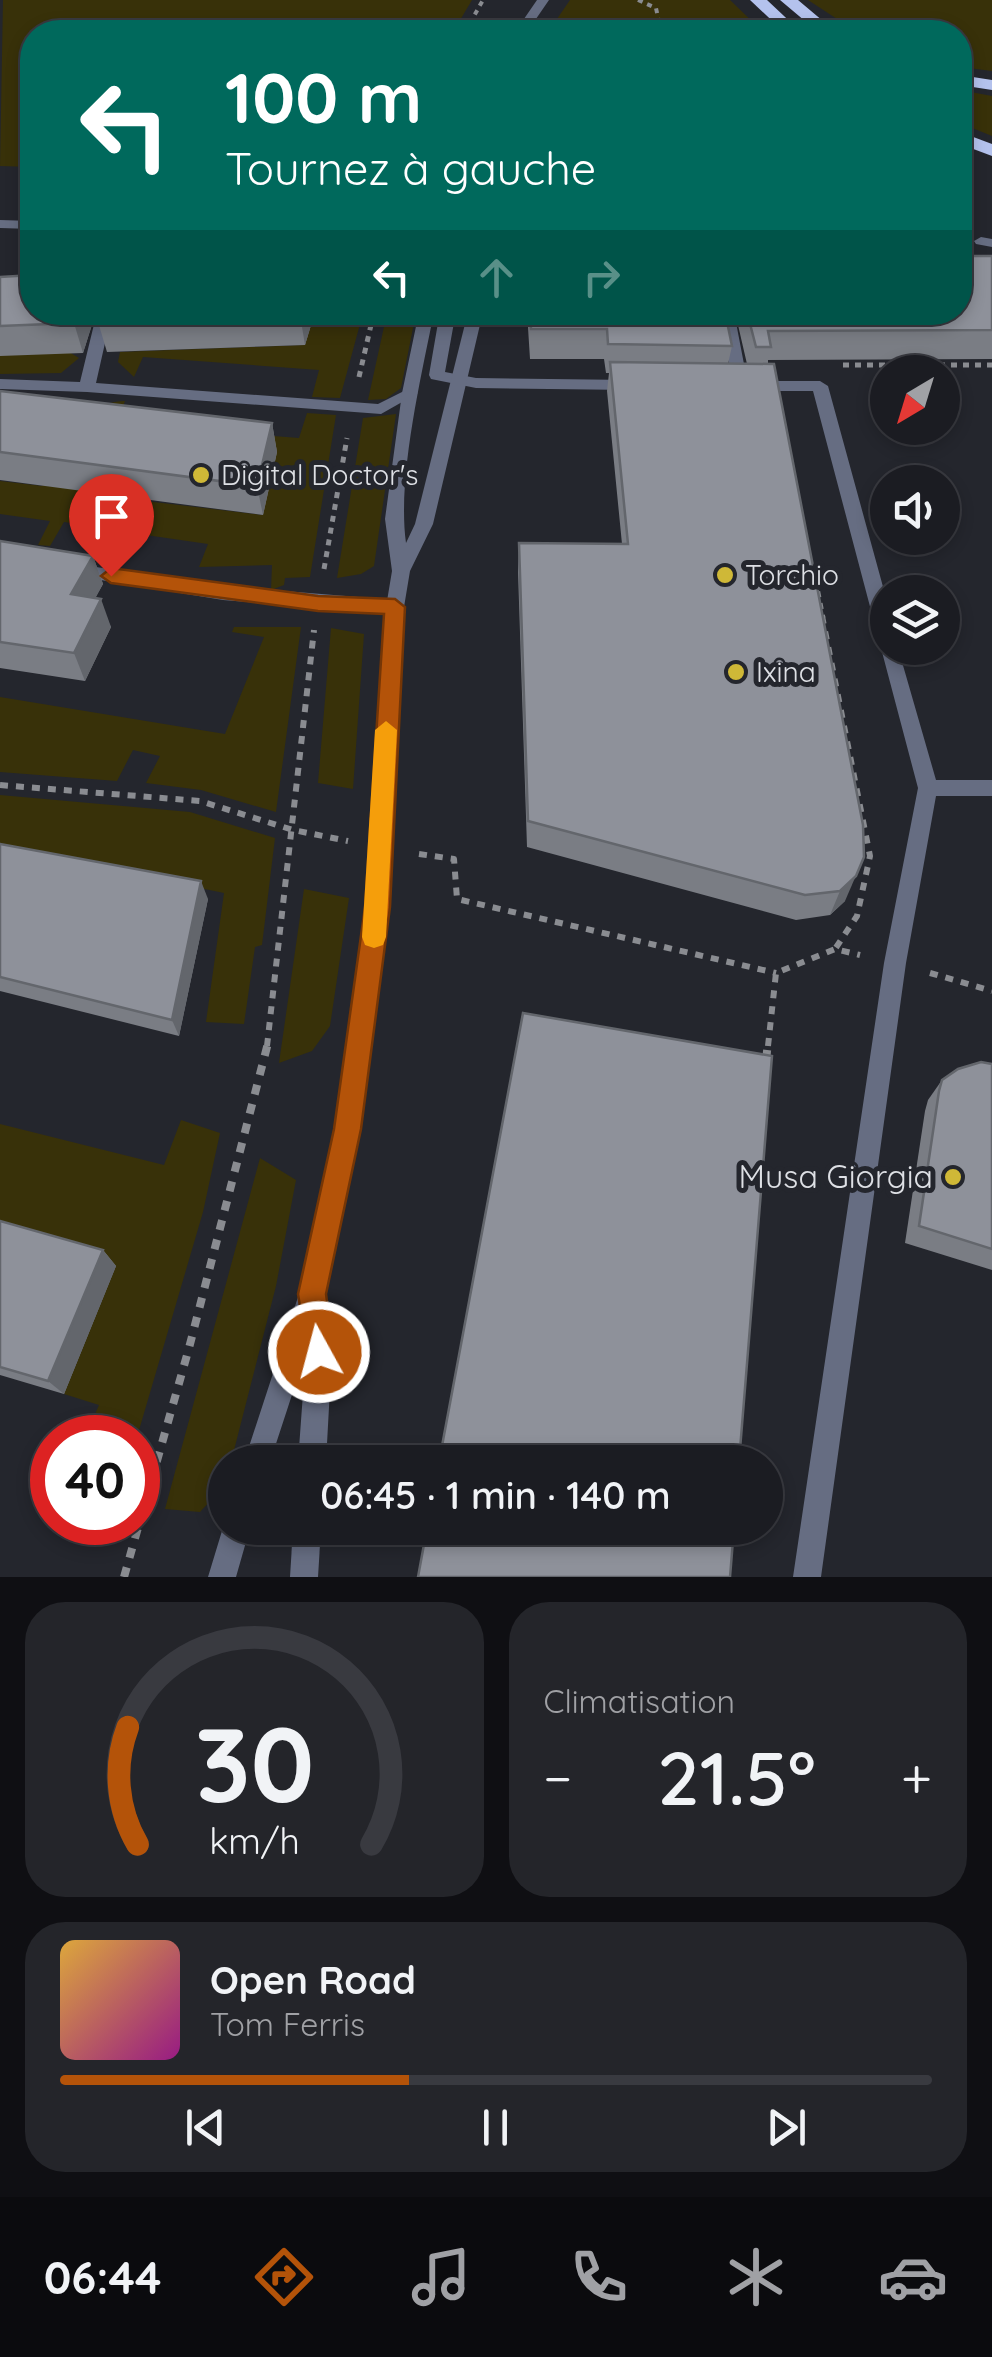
<!DOCTYPE html>
<html lang="fr">
<head>
<meta charset="utf-8">
<style>
  body { margin:0; font-family:Quicksand,sans-serif; background:#24252a; color:#f1f3f6; height:100vh; display:flex; flex-direction:column; font-size:38px; white-space:nowrap }
  * { box-sizing:border-box; margin:0 }
  p { font-size:32px; color:#a0a1a5 }
  .icon { flex:none; width:55px; height:55px; fill:none; stroke:currentColor; stroke-width:2; stroke-linecap:round; stroke-linejoin:round }
  .map { position:relative; height:1577px; overflow:hidden }
  .details { display:flex; flex-direction:column; gap:25px; padding:25px; background:#0f0f13; flex:1 }
  .details>* { flex:none }
  .hud { position:absolute; left:20px; top:20px; width:952px; height:305px; border-radius:40px; box-shadow:0 5px 15px #0003,0 0 0 2px #393a40; background:#00695c; color:#fff; overflow:hidden }
  .needle { width:65px; rotate:218deg }
  .controls { position:absolute; left:870px; top:355px; display:grid; gap:20px }
  .controls a { display:grid; place-items:center; width:90px; height:90px; border-radius:50%; background:#1b1c22; box-shadow:0 5px 15px #0003,0 0 0 2px #393a40; font-size:50px }
  .speed { position:absolute; left:30px; top:1415px; display:flex; gap:20px; font-size:50px; font-weight:700; text-align:center }
  .speed>* { display:grid; place-content:center; width:130px; height:130px; border-radius:50%; background:#1b1c22; box-shadow:0 5px 15px #0003,0 0 0 2px #393a40; line-height:1 }
  .speed .limit { border:15px solid #d22; background:#fff; color:#111 }
  .pin { position:absolute; display:grid; place-items:center; width:85px; height:85px; color:#fff; margin:-102px -42px; border-radius:50% 50% 50% 0; rotate:-45deg; box-shadow:0 0 10px #0007 }
  .pin .icon { rotate:45deg }
  .me { position:absolute; width:110px; margin:-55px; rotate:353deg; stroke-linejoin:round; filter:drop-shadow(0 0 8px #0008) }
  .turn { display:flex; align-items:center; gap:35px; height:210px; padding:0 40px; font-size:45px }
  .turn .icon { width:130px; height:130px; stroke-width:2.5 }
  .turn b { display:block; font-size:70px; line-height:85px }
  .lanes { display:flex; align-items:center; height:95px; padding:0 40px; background:#0003; justify-content:center; gap:50px; direction:ltr }
  .lanes .off { opacity:.35 }
  .big { font-size:75px; font-weight:600; line-height:1.1 }
  .details .tile { flex:1; display:flex; flex-direction:column; justify-content:center; gap:15px; min-width:0; padding:0 35px; border-radius:40px; background:#24252a }
  .details .dial { align-items:center; gap:0 }
  .dial svg { height:260px; overflow:visible; fill:none; stroke:#393a40; stroke-width:7; stroke-linecap:round; text-anchor:middle }
  .dial text { fill:#f1f3f6; stroke:none }
  .song { display:flex; align-items:center; gap:30px }
  .cover { width:120px; height:120px; border-radius:15px; background:linear-gradient(135deg,hsl(40 70% 55%),hsl(310 70% 35%)) }
  .played { height:10px; border-radius:5px; background:linear-gradient(90deg,#b45309 40%,#393a40 40%) }
  .keys { display:flex; justify-content:space-around; direction:ltr }
  .heat { display:flex; justify-content:space-between; align-items:center; font-size:55px; direction:ltr }
  .details .tiles { flex:1; display:grid; gap:25px; grid-template-columns:1fr 1fr }
  .tile:last-child { grid-column:span 2 }
  .trip { position:absolute; left:208px; top:1445px; width:575px; height:100px; border-radius:50px; background:#1b1c22; box-shadow:0 5px 15px #0003,0 0 0 2px #393a40; font-weight:600; line-height:100px; text-align:center }
  .menu { display:flex; height:160px; justify-content:space-around; align-items:center; background:#0b0b0e; color:#a0a1a5 }
  .menu .icon { width:70px; height:70px }
  .menu .current { color:#b45309 }
  .menu b { font-size:45px; color:#f1f3f6 }
  .map>svg:first-child { display:block }
  .green { fill:#383109; fill-rule:evenodd }
  .lines { fill:none; stroke-linecap:round; stroke-linejoin:round }
  .path-far3 { stroke:#8a8c91; stroke-width:4; stroke-dasharray:5 5; stroke-linecap:butt }
  .path-far2 { stroke:#8a8c91; stroke-width:5; stroke-dasharray:6 6; stroke-linecap:butt }
  .path-far1 { stroke:#8a8c91; stroke-width:6; stroke-dasharray:8 8; stroke-linecap:butt }
  .path { stroke:#8a8c91; stroke-width:8; stroke-dasharray:10 10; stroke-linecap:butt }
  .service { fill:#666d82; fill-rule:evenodd }
  .tertiary { fill:#666d82; fill-rule:evenodd }
  .trunk { fill:#b4c2ed; fill-rule:evenodd }
  .wall { fill:#7a7d84 }
  .shaded-wall { fill:#63666c }
  .building { fill:#8e919a; stroke:#63666c; stroke-width:2.5 }
  .route { fill:#b45309; stroke:#753606; stroke-width:2.5 }
  .slow { fill:#f59e0b }
  .poi-dot { fill:#cfb837; stroke:#24262d; stroke-width:4 }
  .labels { text-anchor:middle; stroke-width:10; stroke-linejoin:round; paint-order:stroke }
  .poi-label { font-size:28px; fill:#dee0e5; stroke:#24262d; text-anchor:start }
  .near-poi-label { font-size:32px; fill:#dee0e5; stroke:#24262d; text-anchor:end }
</style>
</head>
<body>
<div class="map">
<svg width="992" height="1577" viewBox="0 0 992 1577">
  <rect width="100%" height="100%" fill="#24262d"/>
  <g class="green">
    <path d="M3,0H472L453,32H32V167L0,166Z"/>
    <path d="M570,0H730L763,32H548Z"/>
    <path d="M808,0H992V71L960,67V32H857Z"/>
    <path d="M960,90L992,96V136L960,123Z"/>
    <path d="M315,313H363L340,398L312,397L319,370L143,357L134,377L118,362L120,352L304,345Z"/>
    <path d="M387,313H416L401,388L386,399L368,400Z"/>
    <path d="M69,352L79,358L61,373L0,374V354Z"/>
    <path d="M125,401L116,424L299,438L307,413L336,415L310,577L285,578L284,585L271,590L272,565L199,567L208,544L139,534L128,557L114,556L126,531L64,522L50,546L38,545L50,521L0,514V481L42,486C61,450 77,402 125,401ZM148,439L263,515L120,498Z"/>
    <path d="M396,414L374,566L361,574L337,578L363,418Z"/>
    <path d="M234,627H301L276,812L201,790L146,783L160,756L133,750L117,781L0,772V697L225,734L264,637L232,632Z"/>
    <path d="M331,628L364,634L353,789L318,783Z"/>
    <path d="M0,795L190,812L275,838L262,945L255,947L244,1024L206,1022L224,893L0,847Z"/>
    <path d="M304,889L349,898L330,1026L312,1051L279,1063Z"/>
    <path d="M181,1120L220,1133L203,1212L137,1437H85L99,1405L64,1394L116,1266L0,1234V1124L164,1165Z"/>
    <path d="M260,1158L296,1180L276,1286L231,1462H225V1485L200,1512L165,1509Z"/>
  </g>
  <g class="lines">
    <g class="path-far3">
      <path d="M638,0L656,8L661,32"/>
      <path d="M465,32L483,0"/>
    </g>
    <g class="path-far2">
      <path d="M843,365H992"/>
      <path d="M359,377L374,312"/>
      <path d="M813,568L823,618"/>
      <path d="M324,569L347,438"/>
    </g>
    <g class="path-far1">
      <path d="M822,616L870,856L857,916L835,949"/>
      <path d="M0,785L200,801L293,830L348,841"/>
      <path d="M419,854L454,859L457,899L776,973"/>
      <path d="M930,973L992,991"/>
      <path d="M267,1046L314,630"/>
      <path d="M768,1046L776,973L835,949L860,955"/>
    </g>
    <g class="path">
      <path d="M766,1060L768,1043"/>
      <path d="M124,1577L189,1348L268,1043"/>
    </g>
    <g class="service">
      <path d="M0,220L32,221V229L0,228Z"/>
      <path d="M981,237L992,239V247L976,244L974,241Z"/>
      <path d="M97,312H112L96,383L378,404L410,388L418,393L381,414L87,392L0,389V379L80,382Z"/>
      <path d="M437,312H452L455,317L445,372L476,378L631,380L639,385L631,390L476,388L431,379L429,375L439,317Z"/>
      <path d="M719,312H734L748,385L755,381H820L828,386L888,605V648H898L936,780H992V796H936L906,963L821,1577H793L884,963L918,788L813,391H755L748,387L740,391L734,390Z"/>
      <path d="M76,564L223,586L395,600L404,607L395,614L223,600L70,575L67,570L70,565Z"/>
    </g>
    <g class="tertiary">
      <path d="M537,0H549L527,32H515Z"/>
      <path d="M419,312H434C421,378 397,478 406,543L415,524L468,312H483L433,524L410,571L404,607L389,907L359,1129L324,1297L332,1352L326,1462H298L306,1352L270,1462H244L299,1294L335,1129L367,907L386,607L392,571L385,519L402,393Z"/>
      <path d="M225,1521V1528H250L236,1577H208Z"/>
      <path d="M293,1528H321L318,1577H290Z"/>
    </g>
    <g class="trunk">
      <path d="M750,0H767L801,32H784Z"/>
      <path d="M780,0H798L836,32H818Z"/>
      <path d="M960,75L992,80V90L960,85Z"/>
      <path d="M960,132L992,144V156L960,144Z"/>
    </g>
  </g>
  <g class="wall">
    <path d="M992,256V359L768,360V364L845,901L830,915L796,920L527,847L518,572L519,543L622,544L607,391L609,373H606L604,359H530L527,312H725L732,346L728,364H747L735,312H960Z"/>
    <path d="M0,277L96,312L83,353L0,356Z"/>
    <path d="M101,312H315L305,345L107,352L98,322Z"/>
    <path d="M0,391L272,423L277,452L263,515L0,480Z"/>
    <path d="M0,541L93,556L103,584L95,598L111,627L85,681L0,668Z"/>
    <path d="M0,844L208,899L179,1036L0,991Z"/>
    <path d="M992,1064V1270L905,1243L925,1111L928,1100L942,1080Z"/>
    <path d="M0,1221L103,1250L116,1266L64,1394L0,1375Z"/>
  </g>
  <g class="shaded-wall">
    <path d="M78,312H96L83,353L74,323Z"/>
    <path d="M301,312H315L305,345L300,315Z"/>
    <path d="M272,423L277,452L263,515L257,486Z"/>
    <path d="M93,556L103,584L82,623L71,594Z"/>
    <path d="M101,599L111,627L85,681L74,653Z"/>
    <path d="M864,857L845,901L830,915L840,891Z"/>
    <path d="M201,881L208,899L179,1036L172,1020Z"/>
    <path d="M103,1250L116,1266L64,1394L48,1381Z"/>
  </g>
  <g class="building">
    <path d="M960,256H992V330L768,331L771,347H756L747,312H960Z"/>
    <path d="M32,275V312H78L74,323L0,326V277Z"/>
    <path d="M101,312H301L300,315L98,322Z"/>
    <path d="M530,312H725L732,346L608,344L607,329H531Z"/>
    <path d="M610,362L774,364L863,825L864,857L856,876L840,891L805,895L528,821L519,543L628,544Z"/>
    <path d="M0,391L272,423L257,486L0,452Z"/>
    <path d="M0,541L93,556L71,594L101,599L74,653L0,642Z"/>
    <path d="M0,844L201,881L172,1020L0,977Z"/>
    <path d="M523,1013L772,1056L739,1462H439Z"/>
    <path d="M981,1062L992,1064V1249L919,1226L939,1091L942,1080L958,1069Z"/>
    <path d="M0,1221L103,1250L48,1381L0,1367Z"/>
    <path d="M427,1528H734L730,1577H418Z"/>
  </g>
  <path class="route" d="M111,568L318,596L395,599L405,607L390,907L361,1129L326,1294L334,1352L329,1363L319,1367L309,1363L298,1294L334,1129L365,907L384,614L318,611L111,583L101,576Z"/>
  <path class="slow" d="M386,721L397,730L386,937L383,945L374,948L365,945L362,937L375,730Z"/>
  <g class="poi-dot">
    <circle cx="201" cy="475" r="10"/>
    <circle cx="725" cy="575" r="10"/>
    <circle cx="736" cy="672" r="10"/>
    <circle cx="953" cy="1177" r="10"/>
  </g>
  <g class="labels">
    <g class="poi-label">
      <text x="221" y="485">Digital Doctor's</text>
      <text x="745" y="585">Torchio</text>
      <text x="756" y="682">Ixina</text>
    </g>
    <g class="near-poi-label">
      <text x="933" y="1188">Musa Giorgia</text>
    </g>
  </g>
</svg>
<div class="controls">
<a><svg class="needle" viewBox="-14 -14 28 28"><path d="M0-13l5 13h-10z" fill="#e53935"/><path d="M0 13l5-13h-10z" fill="#a0a1a5"/></svg></a>
<a><svg class="icon" aria-label="sound" viewBox="0 0 24 24"><path d="M4 9h4l5-4v14l-5-4H4zM17 9q2 3 0 6"/></svg></a>
<a><svg class="icon" aria-label="layers" viewBox="0 0 24 24"><path d="M12 4l9 5-9 5-9-5zM3 14l9 5 9-5"/></svg></a>
</div>
<div class="speed"><div class="limit">40</div></div>
<div class="pin" style="left:111px;top:576px;background:#d93025"><svg class="icon" aria-label="arrive" viewBox="0 0 24 24"><path d="M6 21V4h12l-3 4 3 4H6"/></svg></div>
<svg class="me" style="left:319px;top:1352px" viewBox="-20 -20 40 40"><circle r="17" fill="#b45309" stroke="#fff" stroke-width="3"/><path d="M0-11L8 9 0 5-8 9z" fill="#fff"/></svg>
<div class="trip">06:45 · 1 min · 140 m</div>
<div class="hud">
<div class="turn"><svg class="icon" aria-label="left" viewBox="0 0 24 24"><path d="M17 20v-9H6M10 6l-5 5 5 5"/></svg><div><b>100 m</b>Tournez à gauche</div></div>
<div class="lanes"><svg class="icon" aria-label="left" viewBox="0 0 24 24"><path d="M17 20v-9H6M10 6l-5 5 5 5"/></svg><svg class="icon off" aria-label="ahead" viewBox="0 0 24 24"><path d="M12 20V5M6 11l6-6 6 6"/></svg><svg class="icon off" aria-label="right" viewBox="0 0 24 24"><path d="M7 20v-9h11M14 6l5 5-5 5"/></svg></div>
</div>
</div>
<section class="details">
<div class="tiles">
<div class="tile dial"><svg viewBox="0 0 100 80">
<path d="M14 69A42 42 0 1 1 86 69"/>
<path d="M14 69A42 42 0 0 1 11 33" stroke="#b45309"/>
<text x="50" y="56" font-size="32" font-weight="700">30</text>
<text x="50" y="72" font-size="11">km/h</text>
</svg></div>
<div class="tile"><p>Climatisation</p>
<div class="heat"><a>−</a><b class="big">21.5°</b><a>+</a></div>
</div>
<div class="tile">
<div class="song"><i class="cover"></i><div><b>Open Road</b><p>Tom Ferris</p></div></div>
<div class="played"></div>
<div class="keys"><svg class="icon" aria-label="previous" viewBox="0 0 24 24"><path d="M18 5L8 12l10 7zM5 5v14"/></svg><svg class="icon" aria-label="pause" viewBox="0 0 24 24"><path d="M8 5v14M16 5v14"/></svg><svg class="icon" aria-label="next" viewBox="0 0 24 24"><path d="M6 5l10 7-10 7zM19 5v14"/></svg></div>
</div>
</div>
</section>
<nav class="menu">
<b>06:44</b>
<svg class="icon current" aria-label="directions" viewBox="0 0 24 24"><path d="M12 3l9 9-9 9-9-9zM9 14v-3h6M13 9l2 2-2 2"/></svg>
<svg class="icon" aria-label="music" viewBox="0 0 24 24"><path d="M9 18V5l10-2v13"/><circle cx="6" cy="18" r="3"/><circle cx="16" cy="16" r="3"/></svg>
<svg class="icon" aria-label="phone" viewBox="0 0 24 24"><path d="M5 4h4l2 5-3 2q2 4 5 5l2-3 5 2v4C11 20 4 13 5 4z"/></svg>
<svg class="icon" aria-label="climate" viewBox="0 0 24 24"><path d="M12 3v18M4 7l16 10M4 17L20 7"/></svg>
<svg class="icon" aria-label="car" viewBox="0 0 24 24"><path d="M5 17H2v-5l4-1 3-4h7l3 4 3 1v5h-3M9 17h6M6 11h13"/><circle cx="7" cy="17" r="2"/><circle cx="17" cy="17" r="2"/></svg>
</nav>
</body>
</html>
